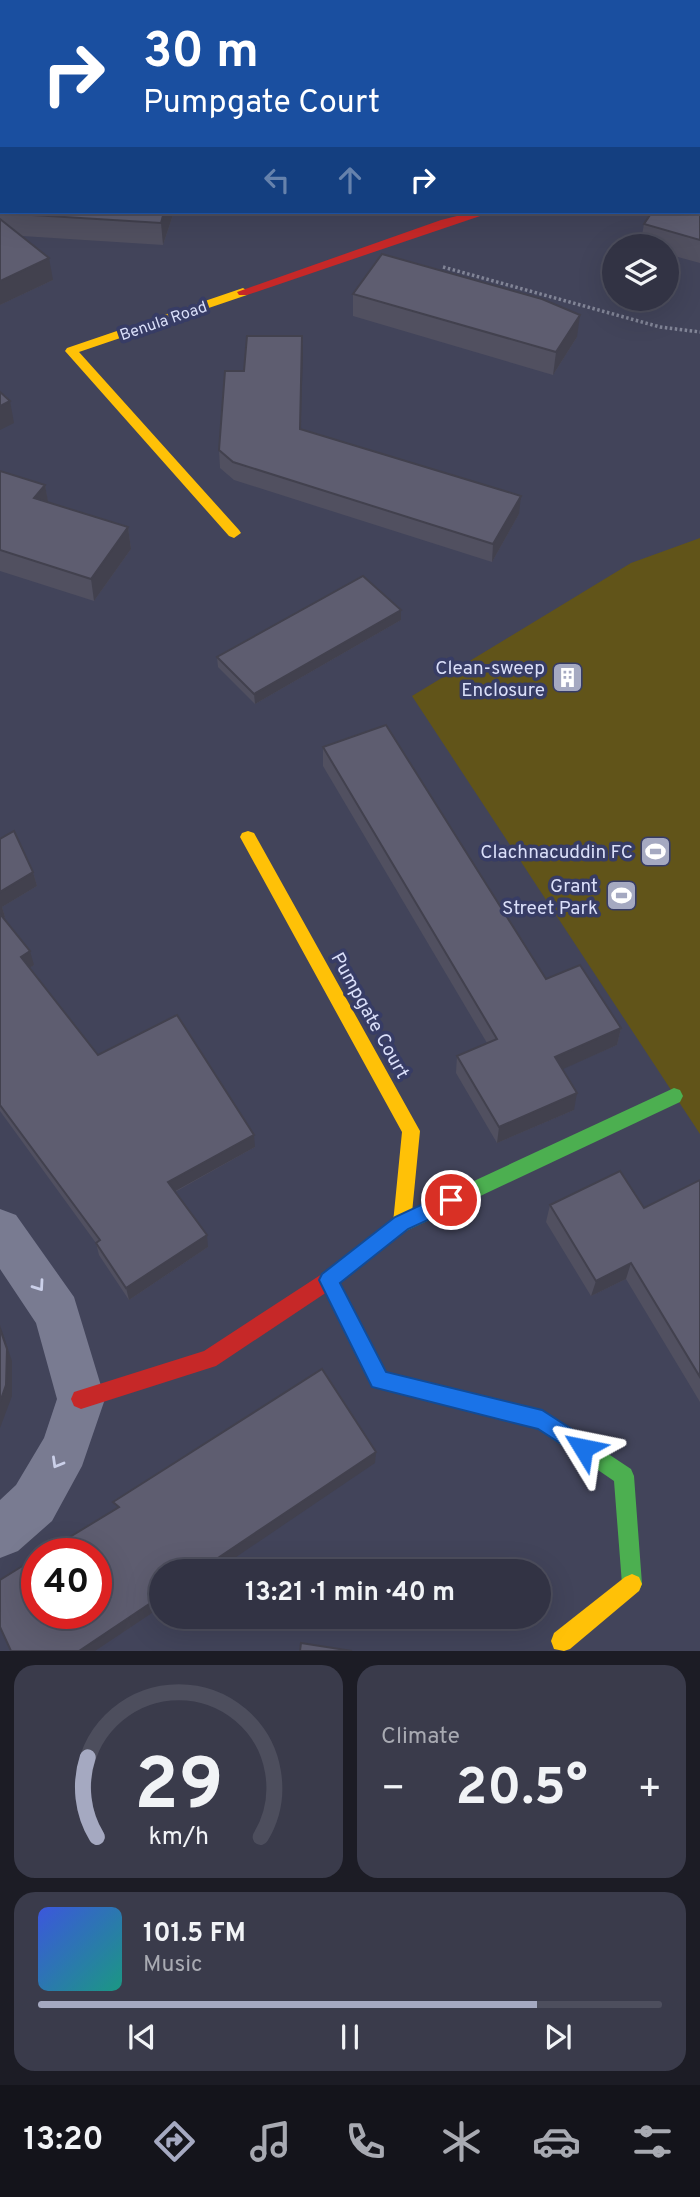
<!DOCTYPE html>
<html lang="en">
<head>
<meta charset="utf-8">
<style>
  body { margin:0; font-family:Overpass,sans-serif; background:#3a3b4b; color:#f1f3f6; height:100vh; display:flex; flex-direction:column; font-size:26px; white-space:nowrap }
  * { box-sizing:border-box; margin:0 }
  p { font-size:23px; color:#a8aab2 }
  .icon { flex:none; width:38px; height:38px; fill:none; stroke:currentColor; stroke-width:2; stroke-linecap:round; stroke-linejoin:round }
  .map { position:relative; height:1651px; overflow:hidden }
  .drawer { display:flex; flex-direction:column; gap:14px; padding:14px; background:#1c1c25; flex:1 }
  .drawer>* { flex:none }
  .guide { position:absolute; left:0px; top:0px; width:700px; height:214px; box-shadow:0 7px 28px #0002,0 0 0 2px #4d4e5d; background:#1a4fa0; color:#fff; overflow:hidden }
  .tools { position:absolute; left:602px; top:234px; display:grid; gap:14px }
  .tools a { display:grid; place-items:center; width:77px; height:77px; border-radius:50%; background:#323344; box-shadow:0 7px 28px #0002,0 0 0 2px #4d4e5d; font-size:35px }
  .speed { position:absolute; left:21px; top:1538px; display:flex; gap:14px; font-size:35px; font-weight:700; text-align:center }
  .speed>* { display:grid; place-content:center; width:91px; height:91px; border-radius:50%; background:#323344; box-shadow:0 7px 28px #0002,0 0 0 2px #4d4e5d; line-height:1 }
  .speed .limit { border:10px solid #d22; background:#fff; color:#111 }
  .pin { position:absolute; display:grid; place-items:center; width:60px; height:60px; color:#fff; margin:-30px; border:4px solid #fff; border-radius:50%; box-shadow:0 2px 7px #0007 }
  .me { position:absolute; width:77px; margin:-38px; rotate:305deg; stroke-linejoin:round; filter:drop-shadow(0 0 5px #0008) }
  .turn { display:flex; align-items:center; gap:24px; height:147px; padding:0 28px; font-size:32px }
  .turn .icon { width:91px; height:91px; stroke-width:2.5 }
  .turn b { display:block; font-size:49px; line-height:60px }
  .lanes { display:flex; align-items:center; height:66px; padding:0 28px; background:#0003; justify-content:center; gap:35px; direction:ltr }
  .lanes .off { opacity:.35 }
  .big { font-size:52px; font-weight:700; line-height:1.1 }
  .drawer .widget { flex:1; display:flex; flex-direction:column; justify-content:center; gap:10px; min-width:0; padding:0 24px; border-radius:21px; background:#3a3b4b }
  .drawer .dial { align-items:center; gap:0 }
  .dial svg { height:182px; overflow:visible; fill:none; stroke:#4d4e5d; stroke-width:7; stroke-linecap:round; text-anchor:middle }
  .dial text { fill:#f1f3f6; stroke:none }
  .song { display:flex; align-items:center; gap:21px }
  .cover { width:84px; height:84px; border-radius:10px; background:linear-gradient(135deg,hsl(230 70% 55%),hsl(170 70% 35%)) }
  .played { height:7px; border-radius:4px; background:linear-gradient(90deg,#a5a9c1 80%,#4d4e5d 80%) }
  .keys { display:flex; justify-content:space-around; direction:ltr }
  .heat { display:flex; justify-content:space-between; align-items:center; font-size:38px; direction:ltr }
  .drawer .tiles { flex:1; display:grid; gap:14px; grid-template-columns:1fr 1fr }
  .widget:last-child { grid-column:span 2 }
  .trip { position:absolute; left:149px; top:1559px; width:402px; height:70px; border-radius:35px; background:#323344; box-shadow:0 7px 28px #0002,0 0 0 2px #4d4e5d; font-weight:700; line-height:70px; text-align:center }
  .tabs { display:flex; height:112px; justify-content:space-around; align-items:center; background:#14141b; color:#a8aab2 }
  .tabs .icon { width:49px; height:49px }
  .tabs .current { color:#a5a9c1 }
  .tabs b { font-size:32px; color:#f1f3f6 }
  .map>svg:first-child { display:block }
  .green { fill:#615419 }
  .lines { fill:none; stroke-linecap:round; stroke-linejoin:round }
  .path { stroke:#818496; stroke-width:3.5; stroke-dasharray:2.5 2.5; stroke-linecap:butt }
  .street { fill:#797b91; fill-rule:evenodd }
  .fast { fill:#4caf50; fill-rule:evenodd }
  .slow { fill:#ffc107; fill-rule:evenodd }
  .jam { fill:#c62828; fill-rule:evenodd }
  .wall { fill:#515060 }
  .shaded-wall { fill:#42414e }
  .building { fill:#5e5d70; stroke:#42414e; stroke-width:2 }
  .oneway { stroke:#cbd0e9 }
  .route { fill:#1a73e8; stroke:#114b97; stroke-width:2 }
  .labels { text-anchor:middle; stroke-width:7; stroke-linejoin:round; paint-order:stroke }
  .far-street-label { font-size:16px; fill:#dadff9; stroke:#373c65 }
  .poi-label { font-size:19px; fill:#dadff9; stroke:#373c65; text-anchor:end }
  .street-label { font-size:19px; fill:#dadff9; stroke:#373c65 }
</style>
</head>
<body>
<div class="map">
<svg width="700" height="1651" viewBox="0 0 700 1651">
  <rect width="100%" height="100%" fill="#42445a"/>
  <g class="green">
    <path d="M186,0H700V12L698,2Z"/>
    <path d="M700,538V1134L412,696L631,563Z"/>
  </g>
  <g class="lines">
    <path class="path" d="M443,267L660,327L700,332"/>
    <g class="street">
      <rect x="698" y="149" width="2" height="16"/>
      <path d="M0,1209L16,1215L74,1297L105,1399L82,1466L52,1521L18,1551L0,1558V1500L16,1485L44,1438L57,1399L36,1323L0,1269Z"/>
    </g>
    <g class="fast">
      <path d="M674,1088L680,1090L683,1096L680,1102L406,1231L399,1234L392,1231L390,1225L392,1219Z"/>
      <path d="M329,1271L336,1274L385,1372L542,1410L631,1469L634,1476L642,1584L639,1591L632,1594L625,1591L622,1584L614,1481L538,1429L372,1387L320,1280L322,1274Z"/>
    </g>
    <g class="slow">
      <path d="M243,288L249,292L247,295L79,352L239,530L241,533L234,538L229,536L65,351L67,348Z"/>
      <path d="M248,831L254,833L420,1131L411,1223L409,1229L402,1232L395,1229L393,1223L402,1132L240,837L242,833Z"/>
      <path d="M632,1574L639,1577L642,1584L639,1591L570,1649L564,1651L554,1649L551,1641L554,1633L625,1577Z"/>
    </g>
    <g class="jam">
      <path d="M473,212H492L247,295H239L237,292L441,220Z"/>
      <path d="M399,1216L406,1219L408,1225L406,1231L336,1286L216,1366L81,1409L74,1406L71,1399L74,1392L204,1351L322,1274Z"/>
    </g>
  </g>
  <g class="wall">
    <path d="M0,182L174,212L163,245L22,236L53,280L0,305Z"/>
    <path d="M700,184V263L667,254V247L640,246L644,224Z"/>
    <path d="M353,294L577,337L553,375L353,316Z"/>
    <path d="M302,336L301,429L519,514L492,562L234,480L220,468L219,450Z"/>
    <path d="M0,471L45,485L48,503L128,527L131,549L94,601L0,571Z"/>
    <path d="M401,620L255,704L218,667L217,657Z"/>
    <path d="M323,747L546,979L621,1028L617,1045L562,1069L574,1110L497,1143L456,1073L457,1056L487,1043L323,766Z"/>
    <path d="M0,839L33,872L37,886L2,907L5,917L3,918L34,965L29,968L98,1055L255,1147L175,1192L208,1247L129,1300L99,1255L96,1243L0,1111Z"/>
    <path d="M700,1180V1402L626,1279L591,1296L546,1222L550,1205L644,1208Z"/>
  </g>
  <g class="shaded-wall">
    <rect x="698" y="99" width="2" height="9"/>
    <path d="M164,212H174L163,245L161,223Z"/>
    <path d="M49,258L53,280L0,305V281Z"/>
    <path d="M580,315L577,337L553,375L556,352Z"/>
    <path d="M302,336L303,354L300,447V429Z"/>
    <path d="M10,401L14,423L0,430V406Z"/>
    <path d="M45,485L49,507L34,498Z"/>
    <path d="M521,496L519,514L492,562L493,544Z"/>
    <path d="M128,527L131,549L94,601L91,579Z"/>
    <path d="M401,610V620L255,704L254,694Z"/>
    <path d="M33,872L37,886L2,907L5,917L0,920V892Z"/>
    <path d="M30,951L34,965L25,971L21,957Z"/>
    <path d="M621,1028L617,1045L552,1074L555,1057Z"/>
    <path d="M577,1093L574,1110L497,1143L499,1127Z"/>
    <path d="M254,1135L255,1147L170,1194L168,1182Z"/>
    <path d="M207,1235L208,1247L129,1300L126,1288Z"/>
    <path d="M631,1263L626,1279L591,1296L596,1281Z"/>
    <path d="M0,1325L12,1361V1396L0,1428Z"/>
    <path d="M376,1452L375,1463L214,1572H197Z"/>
    <path d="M161,1596V1607L95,1651H79Z"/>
  </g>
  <g class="building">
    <path d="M700,20V99H698V21Z"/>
    <path d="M2,180V212H164L161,223L0,213V182Z"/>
    <path d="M698,183L700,184V240L644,224L652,212H698Z"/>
    <path d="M0,219L49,258L0,281Z"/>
    <path d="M382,254L542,299L580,315L556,352L353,294Z"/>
    <path d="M247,336H302L300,429L521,496L493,544L233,462L219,450L225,371H244Z"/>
    <path d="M0,392L10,401L0,406Z"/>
    <path d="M0,471L45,485L34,498L128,527L91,579L0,550Z"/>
    <path d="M363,576L401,610L254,694L217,657Z"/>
    <path d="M386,725L546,979L580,965L621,1028L555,1057L577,1093L499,1127L457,1056L497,1039L323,747Z"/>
    <path d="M14,831L33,872L0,892V839Z"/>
    <path d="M0,914L30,951L21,957L98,1055L177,1015L254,1135L168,1182L207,1235L126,1288L96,1243L100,1240L0,1105Z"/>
    <path d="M620,1171L644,1208L700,1180V1377L631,1263L596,1281L550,1205Z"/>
    <path d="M0,1329L7,1349L6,1385L0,1402Z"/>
    <path d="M322,1369L376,1452L197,1572H161V1596L79,1651H11L0,1627V1580L37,1557V1614H96V1554H42L119,1507L113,1502Z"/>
    <path d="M301,1643L352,1651H300Z"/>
  </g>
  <defs><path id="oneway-chevron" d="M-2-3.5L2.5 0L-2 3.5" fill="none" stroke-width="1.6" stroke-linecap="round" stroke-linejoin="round" transform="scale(1.75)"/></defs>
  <g class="oneway">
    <use href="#oneway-chevron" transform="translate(39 1286) rotate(55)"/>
    <use href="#oneway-chevron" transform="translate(57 1463) rotate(120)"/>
  </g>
  <path class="route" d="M451,1191L458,1194L460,1200L458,1206L408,1229L340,1283L386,1372L542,1410L590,1441L593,1448L590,1455L583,1458L538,1429L372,1387L319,1280L322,1274L395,1217Z"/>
  <defs>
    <symbol id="building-square" viewBox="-11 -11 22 22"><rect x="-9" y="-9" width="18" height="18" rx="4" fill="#a5a9c1" stroke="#373c65"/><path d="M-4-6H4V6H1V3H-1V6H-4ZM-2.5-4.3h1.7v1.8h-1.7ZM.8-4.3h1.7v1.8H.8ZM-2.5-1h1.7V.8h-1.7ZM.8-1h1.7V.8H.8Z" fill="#fff"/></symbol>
    <symbol id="stadium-square" viewBox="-11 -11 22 22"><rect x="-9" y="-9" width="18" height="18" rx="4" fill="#a5a9c1" stroke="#373c65"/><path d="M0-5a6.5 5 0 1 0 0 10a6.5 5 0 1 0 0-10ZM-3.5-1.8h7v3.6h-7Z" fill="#fff"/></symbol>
  </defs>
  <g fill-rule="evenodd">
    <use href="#building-square" x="550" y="660" width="35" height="35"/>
    <use href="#stadium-square" x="638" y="834" width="35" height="35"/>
    <use href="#stadium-square" x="604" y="878" width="35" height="35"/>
  </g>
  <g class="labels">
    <g class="far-street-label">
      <text transform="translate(163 320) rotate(-19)" y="6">Benula Road</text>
    </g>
    <g class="poi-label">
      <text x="545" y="674">Clean-sweep<tspan x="545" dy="22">Enclosure</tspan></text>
      <text x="633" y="858">Clachnacuddin FC</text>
      <text x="598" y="892">Grant<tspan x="598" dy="22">Street Park</tspan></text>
    </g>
    <g class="street-label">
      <text transform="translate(371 1015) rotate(61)" y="7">Pumpgate Court</text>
    </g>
  </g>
</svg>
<div class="tools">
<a><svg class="icon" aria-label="layers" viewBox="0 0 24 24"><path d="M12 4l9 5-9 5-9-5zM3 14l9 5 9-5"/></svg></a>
</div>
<div class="speed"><div class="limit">40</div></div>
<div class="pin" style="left:451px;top:1200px;background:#d93025"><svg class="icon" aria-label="arrive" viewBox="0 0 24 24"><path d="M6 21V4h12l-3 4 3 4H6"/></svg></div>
<svg class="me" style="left:583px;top:1448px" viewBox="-20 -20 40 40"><path d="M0-17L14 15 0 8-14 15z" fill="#1a73e8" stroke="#fff" stroke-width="4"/></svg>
<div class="trip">13:21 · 1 min · 40 m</div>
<div class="guide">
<div class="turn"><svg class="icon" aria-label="right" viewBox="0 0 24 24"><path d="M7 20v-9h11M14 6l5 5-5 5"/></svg><div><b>30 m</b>Pumpgate Court</div></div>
<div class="lanes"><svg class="icon off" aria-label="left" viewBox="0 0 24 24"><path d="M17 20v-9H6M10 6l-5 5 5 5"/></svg><svg class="icon off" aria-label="ahead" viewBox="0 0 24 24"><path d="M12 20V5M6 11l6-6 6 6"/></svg><svg class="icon" aria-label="right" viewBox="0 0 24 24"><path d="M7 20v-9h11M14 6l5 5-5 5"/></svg></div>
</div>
</div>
<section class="drawer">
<div class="tiles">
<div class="widget dial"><svg viewBox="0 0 100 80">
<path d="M14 69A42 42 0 1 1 86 69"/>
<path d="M14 69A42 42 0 0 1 10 34" stroke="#a5a9c1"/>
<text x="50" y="56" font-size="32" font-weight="700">29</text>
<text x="50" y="72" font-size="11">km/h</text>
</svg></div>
<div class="widget"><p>Climate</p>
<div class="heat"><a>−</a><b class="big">20.5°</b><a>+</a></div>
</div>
<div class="widget">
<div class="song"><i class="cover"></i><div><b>101.5 FM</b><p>Music</p></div></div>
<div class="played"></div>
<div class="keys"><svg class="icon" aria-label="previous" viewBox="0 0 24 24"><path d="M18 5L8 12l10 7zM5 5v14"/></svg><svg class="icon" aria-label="pause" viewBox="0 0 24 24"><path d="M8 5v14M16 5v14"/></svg><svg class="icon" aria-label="next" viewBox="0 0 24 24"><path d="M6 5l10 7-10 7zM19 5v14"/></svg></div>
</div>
</div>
</section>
<nav class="tabs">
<b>13:20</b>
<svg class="icon current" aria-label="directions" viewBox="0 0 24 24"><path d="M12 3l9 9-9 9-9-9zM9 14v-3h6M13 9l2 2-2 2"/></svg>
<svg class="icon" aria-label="music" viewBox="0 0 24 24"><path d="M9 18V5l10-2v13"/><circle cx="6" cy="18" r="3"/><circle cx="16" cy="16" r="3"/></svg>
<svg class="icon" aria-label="phone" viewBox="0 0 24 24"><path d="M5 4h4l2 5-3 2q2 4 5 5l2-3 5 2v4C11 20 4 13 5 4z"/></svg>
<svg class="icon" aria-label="climate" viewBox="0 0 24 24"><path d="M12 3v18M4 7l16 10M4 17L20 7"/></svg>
<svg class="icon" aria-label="car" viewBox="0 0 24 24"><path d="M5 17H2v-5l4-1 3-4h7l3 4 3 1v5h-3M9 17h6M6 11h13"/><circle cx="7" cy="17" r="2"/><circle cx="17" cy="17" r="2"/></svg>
<svg class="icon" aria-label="filters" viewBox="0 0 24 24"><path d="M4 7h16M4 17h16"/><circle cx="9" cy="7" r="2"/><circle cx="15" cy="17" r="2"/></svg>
</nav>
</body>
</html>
